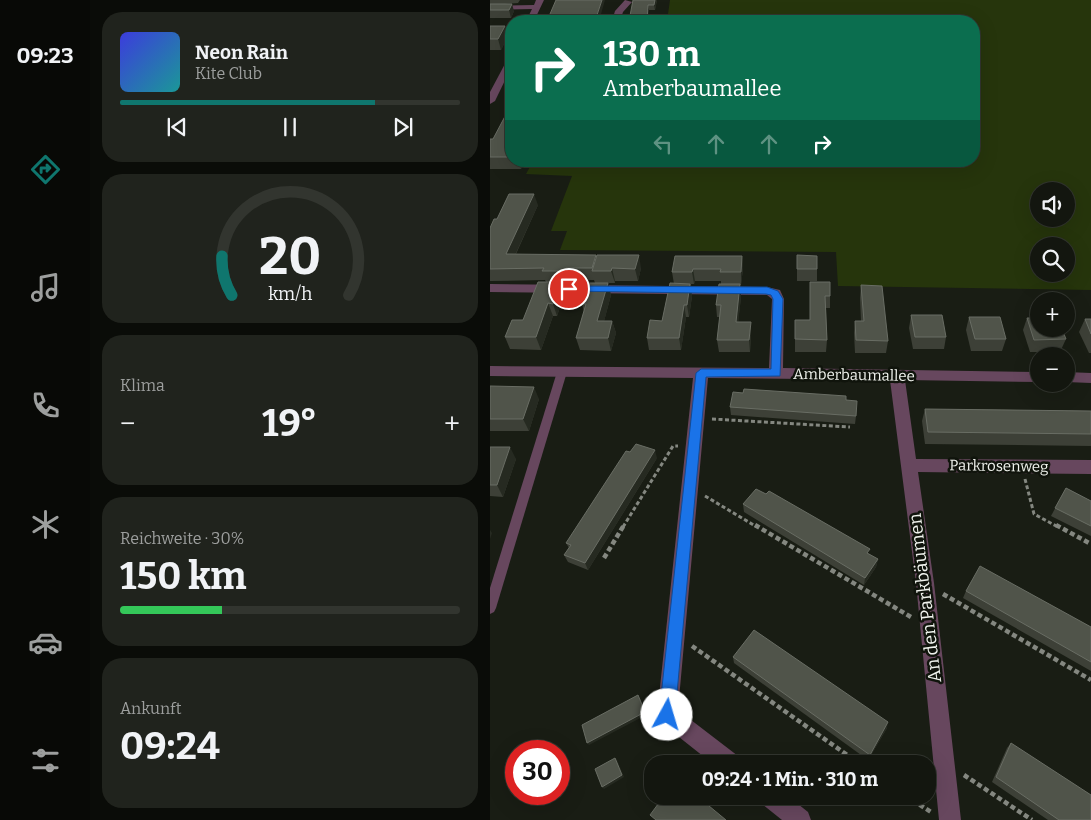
<!DOCTYPE html>
<html lang="de">
<head>
<meta charset="utf-8">
<style>
  body { margin:0; font-family:Bitter,serif; background:#20231d; color:#f1f3f6; height:100vh; display:flex; flex-direction:column; font-size:19px; white-space:nowrap }
  * { box-sizing:border-box; margin:0 }
  p { font-size:16px; color:#9d9f9e }
  .icon { flex:none; width:28px; height:28px; fill:none; stroke:currentColor; stroke-width:2; stroke-linecap:round; stroke-linejoin:round }
  .map { position:relative; flex:1; overflow:hidden }
  .panel { display:flex; flex-direction:column; gap:12px; padding:12px; background:#0a0c08; width:400px }
  .panel>* { flex:none }
  .top-card { position:absolute; left:15px; top:15px; width:475px; height:152px; border-radius:20px; box-shadow:0 5px 20px #0002,0 0 0 1px #32352f; background:#0b6e4f; color:#fff; overflow:hidden }
  .fabs { position:absolute; left:540px; top:182px; display:grid; gap:10px }
  .fabs a { display:grid; place-items:center; width:45px; height:45px; border-radius:50%; background:#13160f; box-shadow:0 5px 20px #0002,0 0 0 1px #32352f; font-size:25px }
  .speed { position:absolute; left:15px; top:740px; display:flex; gap:10px; font-size:25px; font-weight:700; text-align:center }
  .speed>* { display:grid; place-content:center; width:65px; height:65px; border-radius:50%; background:#13160f; box-shadow:0 5px 20px #0002,0 0 0 1px #32352f; line-height:1 }
  .speed .limit { border:8px solid #d22; background:#fff; color:#111 }
  .pin { position:absolute; display:grid; place-items:center; width:42px; height:42px; color:#fff; margin:-21px; border:2px solid #fff; border-radius:50%; box-shadow:0 1px 5px #0007 }
  .me { position:absolute; width:55px; margin:-28px; rotate:6deg; stroke-linejoin:round; filter:drop-shadow(0 0 4px #0008) }
  .turn { display:flex; align-items:center; gap:18px; height:105px; padding:0 15px; font-size:22px }
  .turn .icon { width:65px; height:65px; stroke-width:2.5 }
  .turn b { display:block; font-size:35px; line-height:42px }
  .lanes { display:flex; align-items:center; height:48px; padding:0 15px; background:#0003; justify-content:center; gap:25px; direction:ltr }
  .lanes .off { opacity:.35 }
  .big { font-size:38px; font-weight:700; line-height:1.1 }
  .panel .card { flex:1; display:flex; flex-direction:column; justify-content:center; gap:8px; min-width:0; padding:0 18px; border-radius:20px; background:#20231d }
  .panel .dial { align-items:center; gap:0 }
  .dial svg { height:130px; overflow:visible; fill:none; stroke:#32352f; stroke-width:7; stroke-linecap:round; text-anchor:middle }
  .dial text { fill:#f1f3f6; stroke:none }
  .song { display:flex; align-items:center; gap:15px }
  .cover { width:60px; height:60px; border-radius:8px; background:linear-gradient(135deg,hsl(240 70% 55%),hsl(180 70% 35%)) }
  .played { height:5px; border-radius:2px; background:linear-gradient(90deg,#0f766e 75%,#32352f 75%) }
  .keys { display:flex; justify-content:space-around; direction:ltr }
  .heat { display:flex; justify-content:space-between; align-items:center; font-size:28px; direction:ltr }
  .charge { height:8px; border-radius:4px; background:linear-gradient(90deg,#34c759 30%,#32352f 0) }
  .trip { position:absolute; left:154px; top:755px; width:292px; height:50px; border-radius:20px; background:#13160f; box-shadow:0 5px 20px #0002,0 0 0 1px #32352f; font-weight:700; line-height:50px; text-align:center }
  main { display:flex; flex:1; min-height:0 }
  .menu { display:flex; flex-direction:column; width:90px; justify-content:space-around; align-items:center; background:#080906; color:#9d9f9e }
  .menu .icon { width:35px; height:35px }
  .menu .active { color:#0f766e }
  .menu b { font-size:22px; color:#f1f3f6 }
  .map>svg:first-child { display:block }
  .green { fill:#26350c; fill-rule:evenodd }
  .lines { fill:none; stroke-linecap:round; stroke-linejoin:round }
  .path-far1 { stroke:#848780; stroke-width:3; stroke-dasharray:4 2.5; stroke-linecap:butt }
  .path { stroke:#848780; stroke-width:4.5; stroke-dasharray:5 3; stroke-linecap:butt }
  .service { fill:#67475e; fill-rule:evenodd }
  .minor { fill:#67475e; fill-rule:evenodd }
  .wall { fill:#3d4037 }
  .shaded-wall { fill:#262a21 }
  .building { fill:#50544a; stroke:#696d64 }
  .route { fill:#1a73e8; stroke:#114b97 }
  .labels { text-anchor:middle; stroke-width:5; stroke-linejoin:round; paint-order:stroke }
  .street-label { font-size:15px; fill:#f0f3ed; stroke:#10140c }
  .near-street-label { font-size:18px; fill:#f0f3ed; stroke:#10140c }
</style>
</head>
<body>
<main>
<nav class="menu">
<b>09:23</b>
<svg class="icon active" aria-label="directions" viewBox="0 0 24 24"><path d="M12 3l9 9-9 9-9-9zM9 14v-3h6M13 9l2 2-2 2"/></svg>
<svg class="icon" aria-label="music" viewBox="0 0 24 24"><path d="M9 18V5l10-2v13"/><circle cx="6" cy="18" r="3"/><circle cx="16" cy="16" r="3"/></svg>
<svg class="icon" aria-label="phone" viewBox="0 0 24 24"><path d="M5 4h4l2 5-3 2q2 4 5 5l2-3 5 2v4C11 20 4 13 5 4z"/></svg>
<svg class="icon" aria-label="climate" viewBox="0 0 24 24"><path d="M12 3v18M4 7l16 10M4 17L20 7"/></svg>
<svg class="icon" aria-label="car" viewBox="0 0 24 24"><path d="M5 17H2v-5l4-1 3-4h7l3 4 3 1v5h-3M9 17h6M6 11h13"/><circle cx="7" cy="17" r="2"/><circle cx="17" cy="17" r="2"/></svg>
<svg class="icon" aria-label="filters" viewBox="0 0 24 24"><path d="M4 7h16M4 17h16"/><circle cx="9" cy="7" r="2"/><circle cx="15" cy="17" r="2"/></svg>
</nav>
<section class="panel">
<div class="card">
<div class="song"><i class="cover"></i><div><b>Neon Rain</b><p>Kite Club</p></div></div>
<div class="played"></div>
<div class="keys"><svg class="icon" aria-label="previous" viewBox="0 0 24 24"><path d="M18 5L8 12l10 7zM5 5v14"/></svg><svg class="icon" aria-label="pause" viewBox="0 0 24 24"><path d="M8 5v14M16 5v14"/></svg><svg class="icon" aria-label="next" viewBox="0 0 24 24"><path d="M6 5l10 7-10 7zM19 5v14"/></svg></div>
</div>
<div class="card dial"><svg viewBox="0 0 100 80">
<path d="M14 69A42 42 0 1 1 86 69"/>
<path d="M14 69A42 42 0 0 1 8 45" stroke="#0f766e"/>
<text x="50" y="56" font-size="32" font-weight="700">20</text>
<text x="50" y="72" font-size="11">km/h</text>
</svg></div>
<div class="card"><p>Klima</p>
<div class="heat"><a>−</a><b class="big">19°</b><a>+</a></div>
</div>
<div class="card"><p>Reichweite · 30%</p><b class="big">150 km</b><div class="charge"></div></div>
<div class="card"><p>Ankunft</p><b class="big">09:24</b></div>
</section>
<div class="map">
<svg width="601" height="820" viewBox="0 0 601 820">
  <rect width="100%" height="100%" fill="#191d14"/>
  <path class="green" d="M180,0H601V290L348,286L346,252L70,250L77,231H61L82,176L36,174L43,161H484V21H177ZM549,191H576V219H549ZM549,246H576V274H549Z"/>
  <g class="lines">
    <g class="path-far1">
      <path d="M222,419L360,427"/>
      <path d="M535,479L544,514L568,527"/>
      <path d="M215,496L267,527"/>
      <path d="M133,527L183,446H188"/>
    </g>
    <g class="path">
      <path d="M265,525L421,617"/>
      <path d="M566,525L601,544"/>
      <path d="M114,558L134,525"/>
      <path d="M453,594L601,680"/>
      <path d="M202,646L370,764"/>
      <path d="M474,775L542,820"/>
      <path d="M416,796L441,812"/>
    </g>
    <path class="service" d="M72,369L77,372L6,608L4,612L0,614V588L67,372Z"/>
    <g class="minor">
      <path d="M46,0H54L44,21H36L42,9L0,10V6L44,5Z"/>
      <path d="M135,0L142,2L133,12L130,21H122L125,11Z"/>
      <path d="M21,57V68L5,101L0,104V92L17,60Z"/>
      <path d="M0,284L277,287L290,290L294,299L293,368L549,372V382L415,380L426,459L601,460V474L428,472L444,583L471,820H449L426,583L400,380L218,378L188,710L248,756L251,764H223L170,722L167,715L203,378L0,376V366L279,368L282,299L277,295L0,292Z"/>
      <path d="M576,372L601,373V383L576,382Z"/>
      <path d="M269,796H298L318,812L321,820H292L272,804Z"/>
    </g>
  </g>
  <g class="wall">
    <path d="M0,0H30L28,3L15,4L24,11L21,18H0Z"/>
    <path d="M143,0H167L165,10H159Z"/>
    <path d="M0,26L18,36L11,50H0Z"/>
    <path d="M21,105V161H35L31,169H0V139H3Z"/>
    <path d="M48,205L26,254L151,268L148,281H125V283H118L121,295L114,321H122L126,333L121,351L90,350L86,338L94,312L92,304L105,283L104,280H79L78,283H71L74,295L67,316H63L51,350L20,349L15,337L33,320L56,282L55,280L0,281V228L7,219Z"/>
    <path d="M307,255L327,269V281H307Z"/>
    <path d="M252,256L253,268L251,285H250L251,297L248,322L261,335L260,352H229L227,340L230,317H227L226,305L231,284V281H205L204,284H201L202,296L199,317H196L191,350H159L157,338L172,321L184,284L182,272Z"/>
    <path d="M320,282L340,296V308H336L337,340L336,352H305V320H320Z"/>
    <path d="M371,285L398,341L396,353H365L364,333L365,321H371L370,298Z"/>
    <path d="M421,316L456,337L454,349H423L419,328Z"/>
    <path d="M479,317L516,339L512,351H481L476,330Z"/>
    <path d="M537,318L576,339L570,352H540L533,330Z"/>
    <path d="M595,319H601V353H599L589,332Z"/>
    <path d="M0,386L49,399L39,431H0Z"/>
    <path d="M356,400L366,416L365,424L241,415L240,407Z"/>
    <path d="M435,409L601,411V446L435,444L432,421Z"/>
    <path d="M0,447L26,459L13,497L0,496Z"/>
    <path d="M167,458L98,570L78,562L74,555L79,548L76,543Z"/>
    <path d="M576,488L601,501V536L561,516Z"/>
    <path d="M253,504L379,554L388,559L386,567L374,585L254,512Z"/>
    <path d="M476,591L601,627V671L473,598Z"/>
    <path d="M243,657L397,728L378,760L244,663Z"/>
    <path d="M521,743L601,820H558L502,782L517,748Z"/>
  </g>
  <g class="shaded-wall">
    <path d="M112,0H115L109,21H105Z"/>
    <path d="M165,0H167L165,10L164,5Z"/>
    <path d="M22,4L24,11L21,18L19,10Z"/>
    <path d="M158,5L159,10L158,21H157Z"/>
    <path d="M15,26L18,36L11,50L8,39Z"/>
    <path d="M29,161H35L31,169Z"/>
    <path d="M44,194L48,205L20,266L16,254Z"/>
    <path d="M149,255L151,268L148,281L145,269Z"/>
    <path d="M252,256L253,268L251,285V272Z"/>
    <path d="M76,268L79,280L78,283L75,271Z"/>
    <path d="M122,268L125,281V283L121,271Z"/>
    <path d="M203,269L205,281L204,284L202,272Z"/>
    <path d="M70,282L74,295L67,316L63,304Z"/>
    <path d="M118,283L121,295L111,333L107,321Z"/>
    <path d="M200,284L202,296L199,317L197,305Z"/>
    <path d="M250,284L251,297L247,335L246,322Z"/>
    <path d="M58,303L63,316L51,350L46,337Z"/>
    <path d="M194,305L196,317L191,350L189,338Z"/>
    <path d="M122,321L126,333L121,351L118,338Z"/>
    <path d="M261,322V335L260,352L259,340Z"/>
    <path d="M44,387L49,399L39,431L33,419Z"/>
    <path d="M20,447L26,459L13,497L7,485Z"/>
    <path d="M165,450L167,458L98,570L95,563Z"/>
    <path d="M0,530L2,533L0,539Z"/>
    <path d="M388,559L386,567L374,585L375,578Z"/>
    <path d="M150,698L156,715L99,745L97,743Z"/>
    <path d="M398,722L397,728L378,760L380,755Z"/>
    <path d="M125,758L127,760L134,777L114,789L112,787Z"/>
  </g>
  <g class="building">
    <path d="M66,0H112L105,21H57Z"/>
    <path d="M143,0H165L164,5H158L157,21H139Z"/>
    <path d="M0,4H22L19,10H0Z"/>
    <path d="M0,26H15L8,39H0Z"/>
    <path d="M21,105V157H0V139H3Z"/>
    <path d="M19,194H44L16,254L106,255L102,268H76L75,271H52L54,268L0,269V228L4,219H7Z"/>
    <path d="M107,255H149L145,269L122,268L121,271H102Z"/>
    <path d="M307,255L327,256V269H307Z"/>
    <path d="M185,256H252L251,272H230L231,269H203L202,272H182Z"/>
    <path d="M48,282H70L63,304L58,303L46,337H15L22,320H33Z"/>
    <path d="M320,282H340V296H335L337,340L305,339V320H320Z"/>
    <path d="M98,283H118L107,321H122L118,338H86L96,304H92Z"/>
    <path d="M180,283L200,284L197,305H194L189,338H157L160,320L172,321Z"/>
    <path d="M229,284H250L246,322H261L259,340H227L231,305H226Z"/>
    <path d="M371,285L392,286L398,341L366,340L365,321H374Z"/>
    <path d="M421,315H452L456,337H425Z"/>
    <path d="M479,317H510L516,339H485Z"/>
    <path d="M537,318H549V329H572L576,339L544,340Z"/>
    <path d="M595,319H601V334Z"/>
    <path d="M0,386L44,387L33,419H0Z"/>
    <path d="M254,389L356,396V400L367,401L366,416L240,407L243,392L253,393Z"/>
    <path d="M435,409L601,411V434L438,432Z"/>
    <path d="M146,444L165,450L95,563L74,555L81,545L76,543L136,451L140,452Z"/>
    <path d="M0,447H20L7,485H0Z"/>
    <path d="M576,488L601,501V526L565,508Z"/>
    <path d="M266,489L276,494L279,491L380,549L377,553L388,559L375,578L253,504Z"/>
    <path d="M490,566L601,627V662L476,591Z"/>
    <path d="M264,630L398,722L380,755L243,657Z"/>
    <path d="M148,695L155,712L97,743L92,725Z"/>
    <path d="M521,743L601,795V820H569L506,777Z"/>
    <path d="M125,758L132,775L112,787L105,769Z"/>
    <path d="M174,796H207L236,820H166L160,815Z"/>
  </g>
  <path class="route" d="M79,286L277,287L288,291L293,299L290,376L216,377L185,715L182,720L177,723L172,720L169,715L206,373L211,369H281L283,299L281,295L276,294L76,291L74,289Z"/>
  <g class="labels">
    <g class="street-label">
      <text transform="translate(364 375) rotate(1)" y="5">Amberbaumallee</text>
      <text transform="translate(509 466) rotate(1)" y="5">Parkrosenweg</text>
    </g>
    <g class="near-street-label">
      <text transform="translate(435 598) rotate(-97)" y="6">An den Parkbäumen</text>
    </g>
  </g>
</svg>
<div class="fabs">
<a><svg class="icon" aria-label="sound" viewBox="0 0 24 24"><path d="M4 9h4l5-4v14l-5-4H4zM17 9q2 3 0 6"/></svg></a>
<a><svg class="icon" aria-label="search" viewBox="0 0 24 24"><circle cx="10" cy="10" r="6"/><path d="M15 15l6 6"/></svg></a>
<a>+</a>
<a>−</a>
</div>
<div class="speed"><div class="limit">30</div></div>
<div class="pin" style="left:79px;top:289px;background:#d93025"><svg class="icon" aria-label="arrive" viewBox="0 0 24 24"><path d="M6 21V4h12l-3 4 3 4H6"/></svg></div>
<svg class="me" style="left:177px;top:715px" viewBox="-20 -20 40 40"><circle r="19" fill="#fff"/><path d="M0-13L10 11 0 6-10 11z" fill="#1a73e8"/></svg>
<div class="trip">09:24 · 1 Min. · 310 m</div>
<div class="top-card">
<div class="turn"><svg class="icon" aria-label="right" viewBox="0 0 24 24"><path d="M7 20v-9h11M14 6l5 5-5 5"/></svg><div><b>130 m</b>Amberbaumallee</div></div>
<div class="lanes"><svg class="icon off" aria-label="left" viewBox="0 0 24 24"><path d="M17 20v-9H6M10 6l-5 5 5 5"/></svg><svg class="icon off" aria-label="ahead" viewBox="0 0 24 24"><path d="M12 20V5M6 11l6-6 6 6"/></svg><svg class="icon off" aria-label="ahead" viewBox="0 0 24 24"><path d="M12 20V5M6 11l6-6 6 6"/></svg><svg class="icon" aria-label="right" viewBox="0 0 24 24"><path d="M7 20v-9h11M14 6l5 5-5 5"/></svg></div>
</div>
</div>
</main>
</body>
</html>
